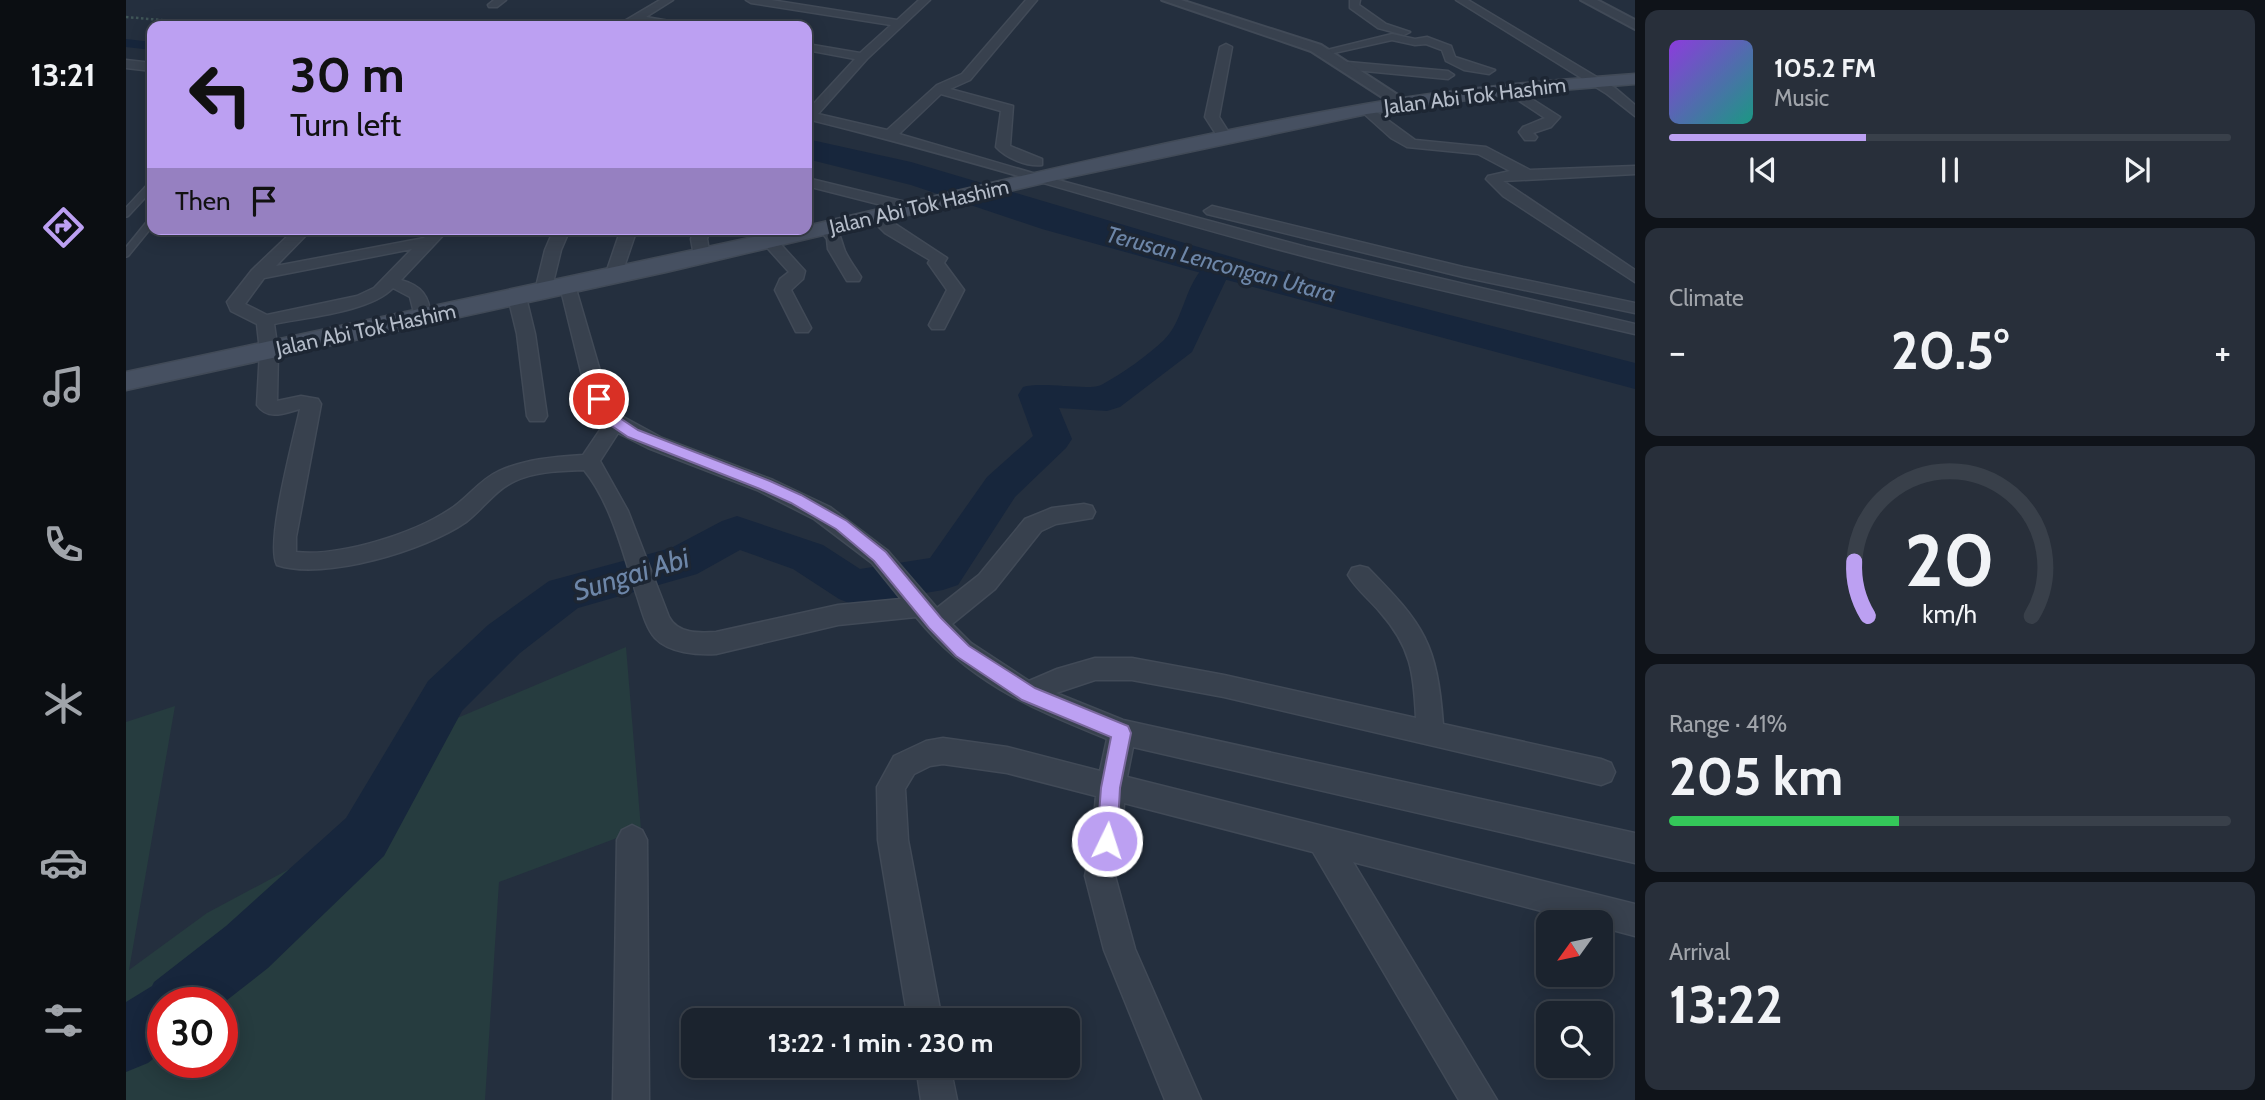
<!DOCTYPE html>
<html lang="en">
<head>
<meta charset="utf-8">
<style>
  body { margin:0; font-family:Cabin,sans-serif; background:#282f3a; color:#f1f3f6; height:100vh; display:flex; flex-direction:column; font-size:26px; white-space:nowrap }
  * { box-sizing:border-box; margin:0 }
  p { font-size:23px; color:#a0a4aa }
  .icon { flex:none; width:38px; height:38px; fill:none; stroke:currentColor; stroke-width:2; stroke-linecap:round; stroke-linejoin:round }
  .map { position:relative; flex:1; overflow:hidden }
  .details { display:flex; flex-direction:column; gap:10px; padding:10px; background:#0f1319; width:630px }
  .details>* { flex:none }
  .hud { position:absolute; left:21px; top:21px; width:665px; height:214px; border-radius:14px; box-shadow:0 4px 18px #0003,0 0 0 2px #39404a; background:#bca0f2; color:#111; overflow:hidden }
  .needle { width:46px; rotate:237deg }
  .tools { position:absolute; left:1410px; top:910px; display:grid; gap:14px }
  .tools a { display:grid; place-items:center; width:77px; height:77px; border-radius:14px; background:#1b232e; box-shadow:0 4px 18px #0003,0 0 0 2px #39404a; font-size:35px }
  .speed { position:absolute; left:21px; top:987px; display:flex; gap:14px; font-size:35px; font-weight:700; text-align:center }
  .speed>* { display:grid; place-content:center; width:91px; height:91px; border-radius:50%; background:#1b232e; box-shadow:0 4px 18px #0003,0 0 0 2px #39404a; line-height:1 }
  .speed .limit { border:10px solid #d22; background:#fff; color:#111 }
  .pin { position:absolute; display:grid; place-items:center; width:60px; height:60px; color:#fff; margin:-30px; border:4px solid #fff; border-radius:50%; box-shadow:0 2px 7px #0007 }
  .me { position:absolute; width:77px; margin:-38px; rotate:4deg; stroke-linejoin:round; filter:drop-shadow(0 0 5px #0008) }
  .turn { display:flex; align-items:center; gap:24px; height:147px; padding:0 28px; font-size:32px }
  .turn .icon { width:91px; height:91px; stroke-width:2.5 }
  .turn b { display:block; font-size:49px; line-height:60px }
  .then { display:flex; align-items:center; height:66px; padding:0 28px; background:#0003; gap:14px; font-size:26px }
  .big { font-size:52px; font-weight:700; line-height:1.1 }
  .details .widget { flex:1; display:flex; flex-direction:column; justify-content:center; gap:10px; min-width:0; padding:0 24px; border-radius:14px; background:#282f3a }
  .details .dial { align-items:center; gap:0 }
  .dial svg { height:182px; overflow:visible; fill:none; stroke:#39404a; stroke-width:7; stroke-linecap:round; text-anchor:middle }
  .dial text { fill:#f1f3f6; stroke:none }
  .song { display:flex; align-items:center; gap:21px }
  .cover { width:84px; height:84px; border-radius:10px; background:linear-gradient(135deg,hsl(270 70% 55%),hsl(170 70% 35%)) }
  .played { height:7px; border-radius:4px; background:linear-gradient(90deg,#bca0f2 35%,#39404a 35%) }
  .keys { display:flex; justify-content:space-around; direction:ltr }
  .heat { display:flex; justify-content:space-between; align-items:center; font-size:38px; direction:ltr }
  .charge { height:10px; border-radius:5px; background:linear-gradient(90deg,#34c759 41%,#39404a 0) }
  .trip { position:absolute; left:555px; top:1008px; width:399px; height:70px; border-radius:14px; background:#1b232e; box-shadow:0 4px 18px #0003,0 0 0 2px #39404a; font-weight:700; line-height:70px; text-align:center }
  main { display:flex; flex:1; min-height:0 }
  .dock { display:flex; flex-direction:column; width:126px; justify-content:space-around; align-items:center; background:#0b0e12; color:#a0a4aa }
  .dock .icon { width:49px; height:49px }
  .dock .selected { color:#bca0f2 }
  .dock b { font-size:32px; color:#f1f3f6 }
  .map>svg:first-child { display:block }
  .green { fill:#263c3f; fill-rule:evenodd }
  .water { fill:#17263c }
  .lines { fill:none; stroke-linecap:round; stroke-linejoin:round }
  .canal { fill:#17263c; fill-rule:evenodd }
  .river { fill:#17263c; fill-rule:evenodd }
  .service-casing { stroke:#414a57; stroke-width:10 }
  .minor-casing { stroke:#414a57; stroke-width:3 }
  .tertiary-casing { stroke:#414a57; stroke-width:4 }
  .secondary-casing { stroke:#414a57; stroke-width:3 }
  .path { stroke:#3f5557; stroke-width:2.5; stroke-dasharray:2.5 2.5; stroke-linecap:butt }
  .service { stroke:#38414e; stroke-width:7 }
  .minor { fill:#38414e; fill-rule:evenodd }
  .tertiary { fill:#38414e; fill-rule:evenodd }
  .secondary { fill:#465061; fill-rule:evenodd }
  .route { fill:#bca0f2; stroke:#7a689d; stroke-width:2 }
  .labels { text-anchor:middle; stroke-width:7; stroke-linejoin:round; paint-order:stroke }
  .far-street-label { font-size:21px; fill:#b4bcc9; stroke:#1d2633 }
  .far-water-label { font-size:23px; font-style:italic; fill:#6d86a8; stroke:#1d2633 }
  .water-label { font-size:28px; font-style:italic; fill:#6d86a8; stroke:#1d2633 }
</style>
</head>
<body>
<main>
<nav class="dock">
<b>13:21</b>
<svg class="icon selected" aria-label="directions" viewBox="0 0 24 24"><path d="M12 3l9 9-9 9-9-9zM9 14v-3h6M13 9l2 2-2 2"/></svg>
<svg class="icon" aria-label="music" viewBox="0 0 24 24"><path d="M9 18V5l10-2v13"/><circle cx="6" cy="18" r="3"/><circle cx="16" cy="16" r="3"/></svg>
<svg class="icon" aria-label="phone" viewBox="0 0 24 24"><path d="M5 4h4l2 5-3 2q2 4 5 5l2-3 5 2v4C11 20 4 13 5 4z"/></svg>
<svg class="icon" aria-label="climate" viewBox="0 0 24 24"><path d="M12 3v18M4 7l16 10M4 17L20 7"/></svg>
<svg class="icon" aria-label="car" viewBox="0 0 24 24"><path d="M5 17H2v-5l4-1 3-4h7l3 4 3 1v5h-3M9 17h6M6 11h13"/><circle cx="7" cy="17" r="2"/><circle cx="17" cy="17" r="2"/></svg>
<svg class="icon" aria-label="filters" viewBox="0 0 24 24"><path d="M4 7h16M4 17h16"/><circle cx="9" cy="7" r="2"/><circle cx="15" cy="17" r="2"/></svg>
</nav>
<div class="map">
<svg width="1509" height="1100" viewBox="0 0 1509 1100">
  <rect width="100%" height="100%" fill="#242f3e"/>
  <path class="green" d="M500,647L515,829L373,882L359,1100H0V722L49,706L3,970L81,913L214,842L284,738ZM37,1003H96V1062H37Z"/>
  <path class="water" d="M681,139L785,162L1150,270L1509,363V389L1086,276L916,229L785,185L681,159Z"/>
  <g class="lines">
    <path class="canal" d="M0,39L26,42V50L0,47Z"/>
    <path class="river" d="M1098,256L1109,259L1113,265L1100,280L1066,352L994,407L981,411L933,408L946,439L940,448L889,497L832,585L817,590L728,605L713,599L667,569L614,550L571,574L452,608L394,653L336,711L258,856L142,968L96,1004L37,1003V1051L22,1063L0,1072V1002L26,986L28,982L100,926L220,818L302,681L362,625L423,581L545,548L596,521L611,516L697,545L734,569L804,558L861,477L907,436L892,395L897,387C918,381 965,392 977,384C997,373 1021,356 1038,340C1062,318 1058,266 1098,256Z"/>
    <defs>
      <g id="service">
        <path d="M0,213L26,185"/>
        <path d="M0,253L26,221"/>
      </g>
      <g id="minor">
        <path d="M368,0H380L371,7H363L362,5Z"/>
        <path d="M534,0H547L520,17L555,23L560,26H538L512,22L504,26H490Z"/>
        <path d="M620,0H645L771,20L793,0H804L741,59L692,114L761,130L811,85L836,74L900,0H911L844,80L824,89L887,106L884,146L916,159V165C901,167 880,158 870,147L875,111L815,94L773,134L917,176L1180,247L1509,324V334C1396,308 1282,284 1170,254C1006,211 845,159 681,119V111L729,59L681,50V44L734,53L765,25L625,3Z"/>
        <path d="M1224,0H1234L1233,5L1260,24L1284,32L1278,35L1252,28L1224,8Z"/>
        <path d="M1330,0H1342L1489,88L1509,105V116L1481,94Z"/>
        <path d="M1266,34L1289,39L1301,37L1325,46L1329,57L1369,70L1363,74L1338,70L1320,61L1316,50L1300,44L1289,45L1266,40L1199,55L1193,52Z"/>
        <path d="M1100,44L1106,47L1093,117L1107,139L1100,143L1095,142L1079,117L1094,47Z"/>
        <path d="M0,60L26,63V71L0,68Z"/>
        <path d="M1222,62L1322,71L1328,75L1322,79L1218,69V63Z"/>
        <path d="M1384,85L1434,117L1425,127L1407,133L1411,137L1409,140H1399L1393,132L1397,127L1419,118L1380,92V86Z"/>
        <path d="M1241,105L1289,140L1360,147L1404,170L1509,166V174L1377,181L1509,270V282L1377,196L1360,179L1362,176L1384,171L1352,154L1281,147L1265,138L1236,112L1235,109Z"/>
        <path d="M681,178L792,205L795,208L787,213L681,186Z"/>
        <path d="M1086,206L1337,267L1509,303V313L1337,277L1081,214L1078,211Z"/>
        <path d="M751,212L821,258L818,263L838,290L818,329H806L803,325L821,290L802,263L804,260L759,233L743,217Z"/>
        <path d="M700,223C715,228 714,239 719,251C723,260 730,269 735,277L733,281H721L702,249L701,239L692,228Z"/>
        <path d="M169,229H186L150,266L298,238L306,229H323L275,280C296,286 303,296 305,317L302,321H290L284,297L267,288C244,312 181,317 148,324L152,351L151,401L175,396L192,399L195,404L170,537V552C213,557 287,534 323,510C341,499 353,480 373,471C400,459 428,457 457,455L478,424L459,388L434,286L436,282H448L479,388L490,413L536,438L647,480L704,507L762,551L811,608L853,575L899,519L926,508L958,504L966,506L969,512L966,518L930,524L915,531L869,589L826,624L845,643L903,681L931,669L969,658H1006L1098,675L1290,718C1288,673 1285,647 1254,612C1244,600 1230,589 1222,575L1226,568L1234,566L1242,568C1298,625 1311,643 1317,724L1475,759L1485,763L1489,772L1485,781L1475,785L1098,697L1006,680H969L930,693L997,720L1509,833V863L1007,747L1001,777L1509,904V936L1475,927V922H1458L1227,862L1371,1100H1333L1187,852L998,803L996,841L989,876L1009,949L1075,1100H1039L978,950L959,876L966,841L970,796L881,773L817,764L804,766L788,774L779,789L782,840L816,1020H782L752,840L751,787L768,756L800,741L817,738L881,747L974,771L981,739C904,707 845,684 790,617L712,625L590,654C571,655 543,653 529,638C519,627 515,607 510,593C497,553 485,503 458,470C435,471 410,471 389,481C369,490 357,509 340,522C300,550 198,581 151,565C139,543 168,438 174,409C159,413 142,421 131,405L134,351L131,324L105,311L101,302L126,270ZM286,249L248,288L231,296L141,315L119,304L138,278ZM492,433L522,448L631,490L688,519L746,563L775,599L712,605L590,632C573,633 552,634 543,617L502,511L474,461Z"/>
        <path d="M428,229H444L435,250L425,291L417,296L409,291L419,250Z"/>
        <path d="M495,229H511L495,276L487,281L479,276Z"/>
        <path d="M568,229H584L581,239L584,256L582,259L576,261L568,256L565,239Z"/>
        <path d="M643,236L649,238L679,271L677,279L665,290L685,328L682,332H670L649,290L654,279L663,272L635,241Z"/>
        <path d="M391,292L400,297L409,334L421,416L418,421H404L401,416L391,334L382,297Z"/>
        <path d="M506,825L516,830L521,840L523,1100H487L491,840L496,830Z"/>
        <path d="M790,1066H824L831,1100H795Z"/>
      </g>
      <g id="tertiary">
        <path d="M1036,0H1055L1195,45L1284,103L1276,108L1270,106L1185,51Z"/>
        <path d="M1455,0H1471L1509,20V29Z"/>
      </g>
      <path id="secondary" d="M1509,74V84L1384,94L1241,114L939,178L540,272L0,390V372L665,229H681V226C866,183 1053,137 1240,104C1329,88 1419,81 1509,74Z"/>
    </defs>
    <use href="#service" class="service-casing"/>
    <use href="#minor" class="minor-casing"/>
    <use href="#tertiary" class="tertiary-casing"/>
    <use href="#secondary" class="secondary-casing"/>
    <path class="path" d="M0,17L105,26"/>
    <use href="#service" class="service"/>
    <use href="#minor" class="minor"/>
    <use href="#tertiary" class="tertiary"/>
    <use href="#secondary" class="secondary"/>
  </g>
  <path class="route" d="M473,394L477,396L488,414L512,430L644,481L675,495L721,521L760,552L815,618L843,646L909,688L1002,726L1005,733L994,788L991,841L988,848L981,851L974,848L971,841L975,788L985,737L896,700L830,656L803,628L748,561L710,529L665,503L634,489L502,437L477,420L466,399Z"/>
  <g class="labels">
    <g class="far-street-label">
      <text transform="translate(1349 96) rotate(-7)" y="7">Jalan Abi Tok Hashim</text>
      <text transform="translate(793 207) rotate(-13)" y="7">Jalan Abi Tok Hashim</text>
      <text transform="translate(240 330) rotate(-12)" y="7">Jalan Abi Tok Hashim</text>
    </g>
    <g class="far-water-label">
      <text transform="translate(1095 264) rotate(15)" y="8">Terusan Lencongan Utara</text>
    </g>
    <g class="water-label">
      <text transform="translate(505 574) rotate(-17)" y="10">Sungai Abi</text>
    </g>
  </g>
</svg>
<div class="tools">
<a><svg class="needle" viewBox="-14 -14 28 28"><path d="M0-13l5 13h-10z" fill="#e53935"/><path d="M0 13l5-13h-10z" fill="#a0a4aa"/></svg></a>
<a><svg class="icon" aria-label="search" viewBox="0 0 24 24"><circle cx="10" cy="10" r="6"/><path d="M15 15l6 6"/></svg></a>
</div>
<div class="speed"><div class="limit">30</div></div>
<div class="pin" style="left:473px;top:399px;background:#d93025"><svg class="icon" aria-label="arrive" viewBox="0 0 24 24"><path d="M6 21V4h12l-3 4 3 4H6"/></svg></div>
<svg class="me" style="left:981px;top:841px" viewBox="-20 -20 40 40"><circle r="17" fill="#bca0f2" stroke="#fff" stroke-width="3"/><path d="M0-11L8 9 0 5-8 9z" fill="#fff"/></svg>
<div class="trip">13:22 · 1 min · 230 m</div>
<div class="hud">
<div class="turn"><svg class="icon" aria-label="left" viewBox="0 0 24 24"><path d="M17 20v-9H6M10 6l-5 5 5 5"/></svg><div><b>30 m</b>Turn left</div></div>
<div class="then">Then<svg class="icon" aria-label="arrive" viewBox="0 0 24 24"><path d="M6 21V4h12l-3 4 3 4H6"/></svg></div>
</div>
</div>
<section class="details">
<div class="widget">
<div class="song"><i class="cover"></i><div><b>105.2 FM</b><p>Music</p></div></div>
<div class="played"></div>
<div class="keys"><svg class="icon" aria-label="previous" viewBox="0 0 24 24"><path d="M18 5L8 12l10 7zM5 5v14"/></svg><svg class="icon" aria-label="pause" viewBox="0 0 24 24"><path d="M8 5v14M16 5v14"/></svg><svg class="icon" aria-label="next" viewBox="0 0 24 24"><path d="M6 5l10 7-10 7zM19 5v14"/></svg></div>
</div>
<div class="widget"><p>Climate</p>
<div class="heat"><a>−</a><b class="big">20.5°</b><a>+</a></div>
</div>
<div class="widget dial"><svg viewBox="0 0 100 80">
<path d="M14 69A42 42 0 1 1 86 69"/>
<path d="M14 69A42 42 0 0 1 8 45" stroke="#bca0f2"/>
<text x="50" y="56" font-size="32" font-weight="700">20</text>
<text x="50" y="72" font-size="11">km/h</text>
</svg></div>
<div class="widget"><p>Range · 41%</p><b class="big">205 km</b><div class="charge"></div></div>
<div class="widget"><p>Arrival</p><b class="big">13:22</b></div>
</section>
</main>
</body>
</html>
